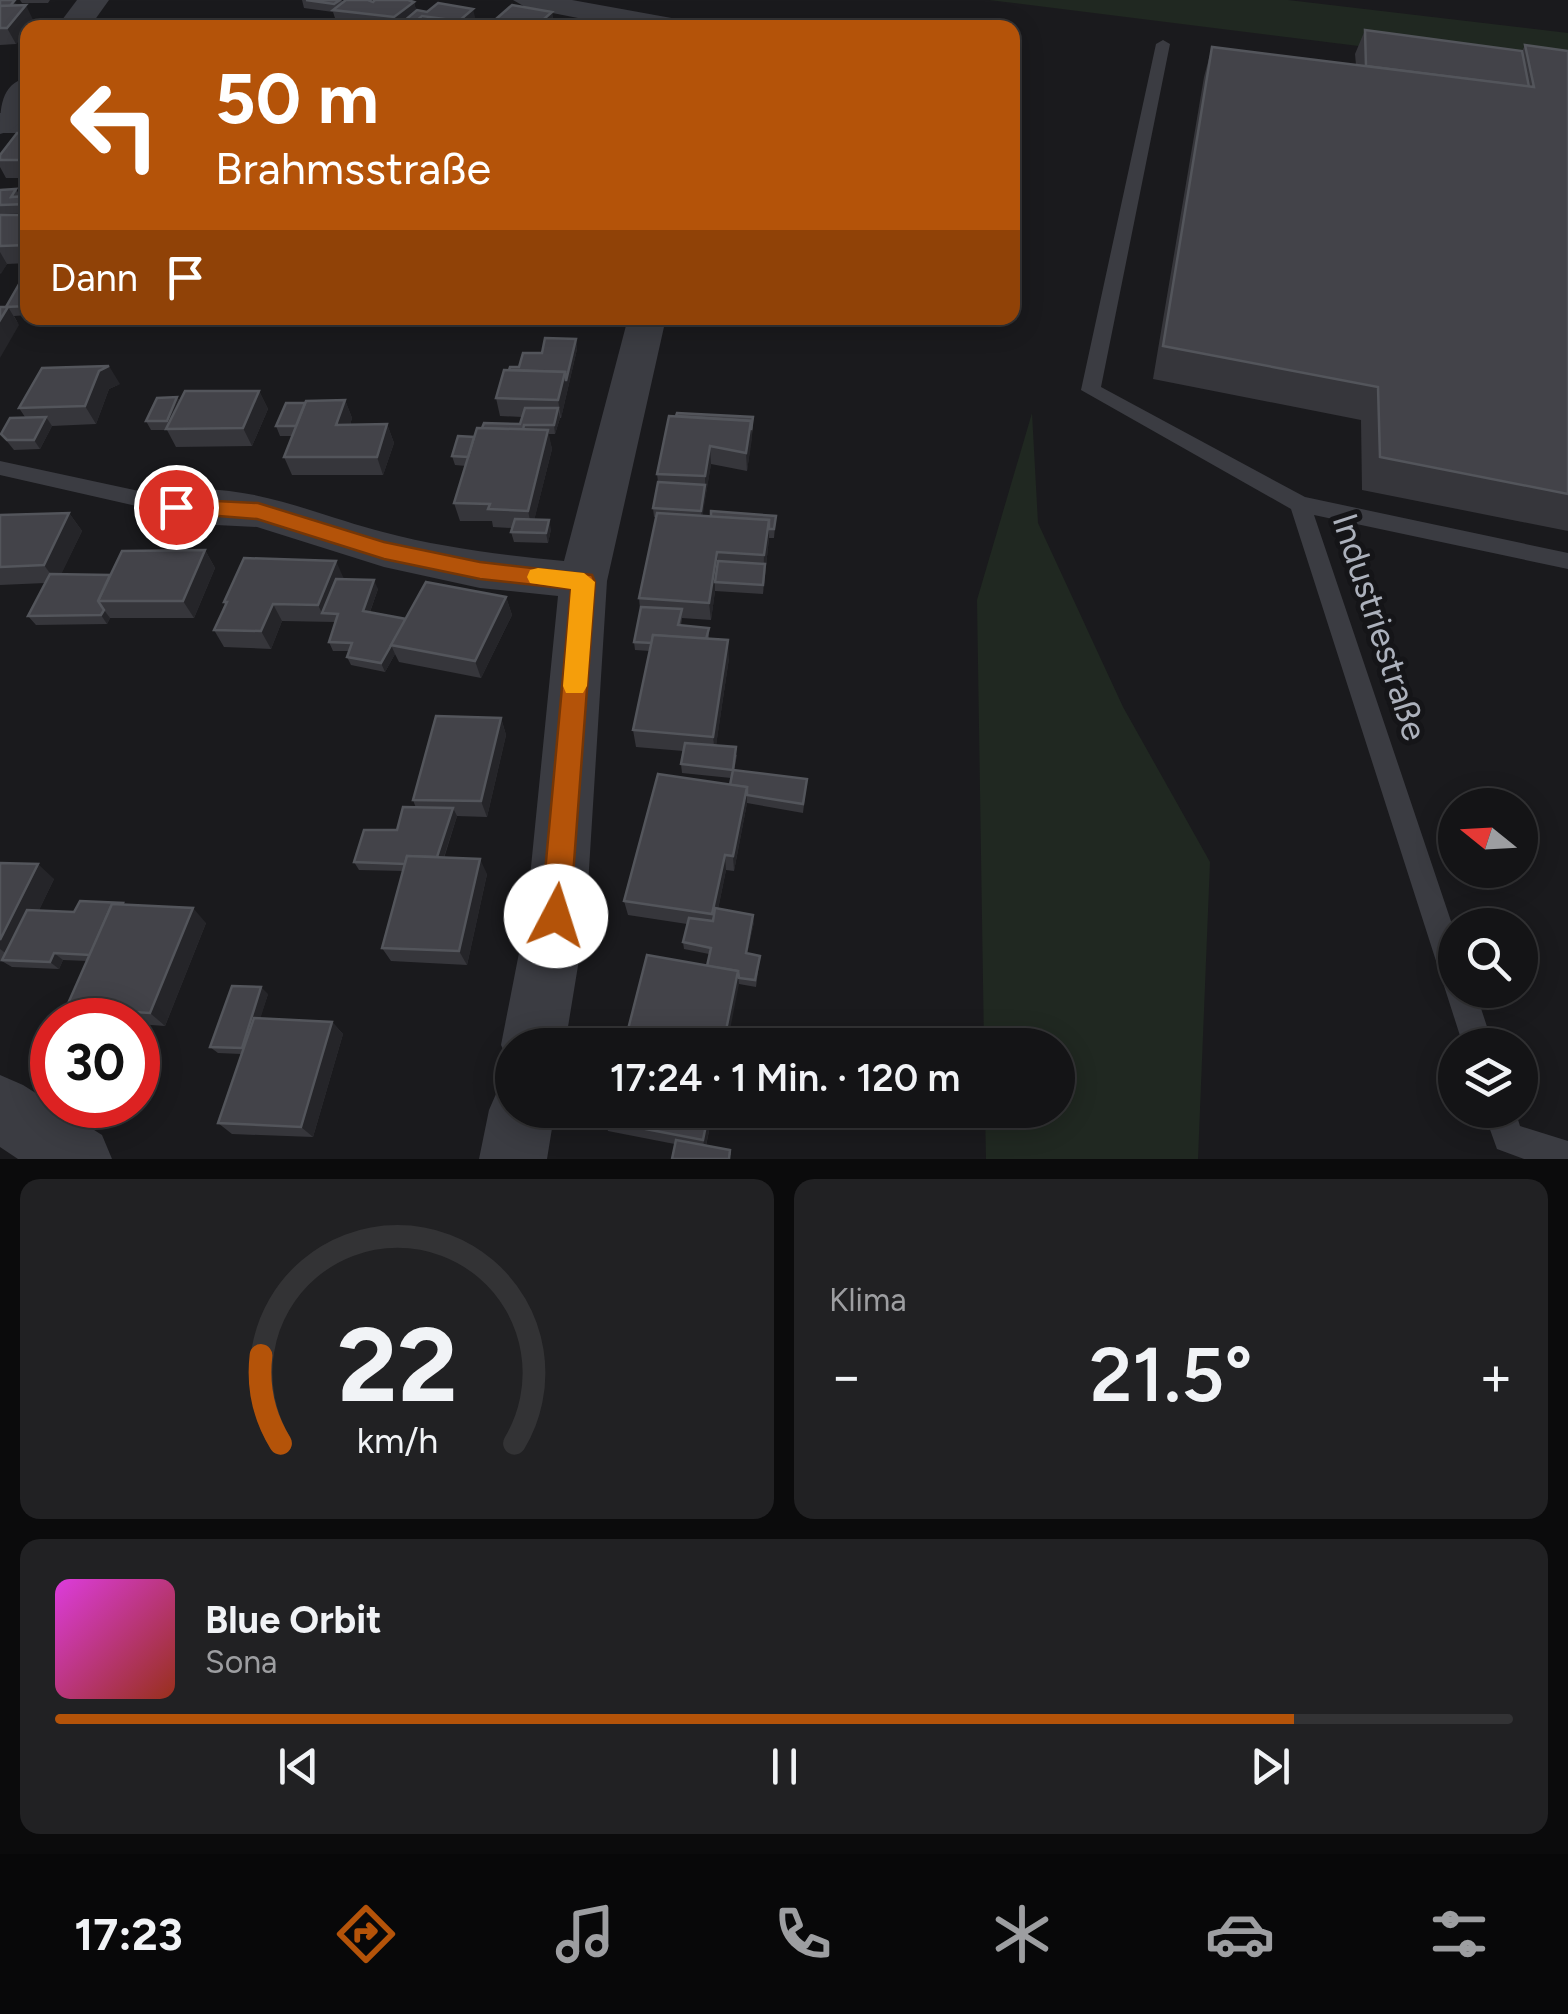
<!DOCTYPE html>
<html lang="de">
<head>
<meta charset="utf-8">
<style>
  body { margin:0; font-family:Figtree,sans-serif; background:#212123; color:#f1f3f6; height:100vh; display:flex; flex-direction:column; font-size:38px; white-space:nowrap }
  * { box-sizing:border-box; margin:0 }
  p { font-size:32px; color:#9d9ea1 }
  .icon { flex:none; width:55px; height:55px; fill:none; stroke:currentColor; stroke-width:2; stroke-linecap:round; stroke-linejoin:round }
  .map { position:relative; height:1159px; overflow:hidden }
  .side { display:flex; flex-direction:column; gap:20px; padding:20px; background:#0b0b0c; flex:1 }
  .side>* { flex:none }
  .top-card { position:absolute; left:20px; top:20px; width:1000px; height:305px; border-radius:20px; box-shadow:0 5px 25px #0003,0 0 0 2px #333335; background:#b45309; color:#fff; overflow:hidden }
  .needle { width:65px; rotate:288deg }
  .tools { position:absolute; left:1438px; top:788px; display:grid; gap:20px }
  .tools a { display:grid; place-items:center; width:100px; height:100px; border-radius:50%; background:#141416; box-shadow:0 5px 25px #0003,0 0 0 2px #333335; font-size:50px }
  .speed { position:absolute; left:30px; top:998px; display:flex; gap:20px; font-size:50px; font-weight:700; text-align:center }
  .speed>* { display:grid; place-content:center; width:130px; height:130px; border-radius:50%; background:#141416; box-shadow:0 5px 25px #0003,0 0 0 2px #333335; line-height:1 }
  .speed .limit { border:15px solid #d22; background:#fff; color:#111 }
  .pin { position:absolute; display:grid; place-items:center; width:85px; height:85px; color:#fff; margin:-42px; border:5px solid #fff; border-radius:50%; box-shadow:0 2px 10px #0007 }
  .me { position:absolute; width:110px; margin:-55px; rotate:5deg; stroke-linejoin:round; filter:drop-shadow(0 0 8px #0008) }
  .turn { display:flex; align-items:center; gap:35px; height:210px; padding:0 30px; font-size:45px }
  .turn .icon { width:130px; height:130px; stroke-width:2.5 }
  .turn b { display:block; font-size:70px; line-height:85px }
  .then { display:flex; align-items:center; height:95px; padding:0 30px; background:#0003; gap:20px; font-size:38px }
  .big { font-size:75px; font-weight:600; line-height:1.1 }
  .side .tile { flex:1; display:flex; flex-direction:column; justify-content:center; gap:15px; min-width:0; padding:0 35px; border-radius:20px; background:#212123 }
  .side .dial { align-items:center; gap:0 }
  .dial svg { height:260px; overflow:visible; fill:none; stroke:#333335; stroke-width:7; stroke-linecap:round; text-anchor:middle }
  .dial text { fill:#f1f3f6; stroke:none }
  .song { display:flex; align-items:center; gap:30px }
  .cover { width:120px; height:120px; border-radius:15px; background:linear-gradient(135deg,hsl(300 70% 55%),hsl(10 70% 35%)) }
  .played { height:10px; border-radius:5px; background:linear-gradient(90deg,#b45309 85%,#333335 85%) }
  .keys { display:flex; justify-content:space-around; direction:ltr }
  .heat { display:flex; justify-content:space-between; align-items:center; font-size:55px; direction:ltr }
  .side .tiles { flex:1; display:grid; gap:20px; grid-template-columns:1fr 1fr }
  .tile:last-child { grid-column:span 2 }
  .trip { position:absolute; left:495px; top:1028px; width:580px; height:100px; border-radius:50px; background:#141416; box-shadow:0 5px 25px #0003,0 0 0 2px #333335; font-weight:600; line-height:100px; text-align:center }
  .menu { display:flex; height:160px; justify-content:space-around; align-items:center; background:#080809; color:#9d9ea1 }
  .menu .icon { width:70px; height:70px }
  .menu .current { color:#b45309 }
  .menu b { font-size:45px; color:#f1f3f6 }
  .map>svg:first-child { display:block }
  .green { fill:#202821 }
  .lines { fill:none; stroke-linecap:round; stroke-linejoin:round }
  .service { fill:#3b3c42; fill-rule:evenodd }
  .minor { fill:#3b3c42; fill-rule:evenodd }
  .tertiary { fill:#3b3c42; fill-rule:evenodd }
  .wall { fill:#36363b }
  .shaded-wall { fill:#252529 }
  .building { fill:#434349; stroke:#53555b; stroke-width:2.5 }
  .route { fill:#b45309; stroke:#753606; stroke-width:2.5 }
  .slow { fill:#f59e0b }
  .labels { text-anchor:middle; stroke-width:10; stroke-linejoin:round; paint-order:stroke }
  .street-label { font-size:35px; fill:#acb1bc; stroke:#151518 }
</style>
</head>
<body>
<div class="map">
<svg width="1568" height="1159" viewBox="0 0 1568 1159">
  <rect width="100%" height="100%" fill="#1a1a1d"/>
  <g class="green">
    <path d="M989,0H1288L1568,33V72Z"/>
    <path d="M1032,413L1038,523L1123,707L1210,862L1198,1159H986L985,1110H1058V1045H984L977,600Z"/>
  </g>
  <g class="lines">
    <g class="service">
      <path d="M1163,40L1170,44L1101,387L1305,497L1568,553V569L1314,515L1455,933V990H1475L1493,1045H1463L1291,509L1081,390L1156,44Z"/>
      <path d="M0,461L176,499L187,507L176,515L0,475Z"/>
      <path d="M1483,1110H1515L1520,1126L1568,1141V1159H1524L1497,1149Z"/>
    </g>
    <g class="minor">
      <path d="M513,0H572L677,19L691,28H629L527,8Z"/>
      <rect x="0" y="113" width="28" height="20"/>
      <path d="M628,318H666L607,581L586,917L565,1045H512V1068L501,1045L526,917L558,596L480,588L384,567L257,527L176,523L160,519L154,507L160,495C231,474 315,515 383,532C443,548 504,555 564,561Z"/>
      <path d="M0,1075L23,1085L102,1135L112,1159H18L0,1147Z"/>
      <path d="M512,1081V1110H555L547,1159H479L489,1110L499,1087Z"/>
    </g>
    <g class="tertiary">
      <path d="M77,0H109L89,28H56Z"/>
      <path d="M28,77C28,102 29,127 0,134C0,109 0,84 28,77Z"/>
    </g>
  </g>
  <g class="wall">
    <path d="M0,0L21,5L34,22L16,44L0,45Z"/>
    <path d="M20,0H50L48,3H22Z"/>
    <path d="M302,0L414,2L416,10L397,25L335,18L333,12L304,8Z"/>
    <path d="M417,10L475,17L463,28L424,25L421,28H406L404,21Z"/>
    <path d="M552,12L553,20L545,28H497L496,19Z"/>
    <path d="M1365,30L1522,51L1525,45L1568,51V531L1362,490L1361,420L1153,379L1204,77L1212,47L1356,65L1355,54Z"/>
    <path d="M28,134V178H6L0,167V155Z"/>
    <path d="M16,189L20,196H28V213L0,214V190Z"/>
    <path d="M0,215H28V263L7,264L0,274Z"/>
    <path d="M28,279V315L14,316L19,325L6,307Z"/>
    <path d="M576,339L577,349L561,418H560L555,434H548L552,449L534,520L551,529L548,543L514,542L511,532L512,528L493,527L492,521H460L454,503L466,466L455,465L452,456L474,437L520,424L522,417L500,416L496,398L509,370L519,367L542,353Z"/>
    <path d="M120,384L109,389L96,424L52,426L40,449L14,450L1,434L25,417L19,408Z"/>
    <path d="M259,391L268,409L252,446L176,447L167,430H151L146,421L177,397L180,402Z"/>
    <path d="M345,400L352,418L350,425L387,424L394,443L383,475H292L284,457L292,436H280L276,426L305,403Z"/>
    <path d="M753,417V427L747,471L711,464L702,516H776L774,538H769L763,594L715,591L711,620L682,618L681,625L709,628V639L729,658L716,745L737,755L734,771L807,779L803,813L747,803L734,871L726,870L718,909L754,922L747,953L760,956L756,987L739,984L707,966L709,954L684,949L683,942L687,924L628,915L624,901L730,785L731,778L682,773L681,764L683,751L636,747L633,730L650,651L635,650L634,642L640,609L639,598L656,517H654L653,508L658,482L657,474Z"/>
    <path d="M69,513L82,531L61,574L110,575L205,550L215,568L194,618H110L107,624L36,625L28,616L45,583L0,585V515Z"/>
    <path d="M344,579L378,589L370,612L406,619L506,597L512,615L481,678L399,662L395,654L385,672L351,665L347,657L349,651H333L329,642L335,622L282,621L271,649L224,647L214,630L225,605L224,602Z"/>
    <path d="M501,718L506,735L487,817L457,816L444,858L487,874L467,965L391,961L382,948L403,871L359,870L354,862L397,830L416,808L413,800Z"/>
    <path d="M0,863L54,879L39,910L74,912L125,905L206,923L165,1026L138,1024V1020H81L66,1008L87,961L63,960L59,969L12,967L0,960Z"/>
    <path d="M268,994L260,1018L332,1022L343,1034L313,1137L232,1134L218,1123L241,1054L218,1053L210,1047Z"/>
    <path d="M607,1110H741L740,1116L713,1111L706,1146L730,1150L731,1155L608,1131L604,1121Z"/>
  </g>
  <g class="shaded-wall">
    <path d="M414,2L416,10L397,25L394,17Z"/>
    <path d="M26,5L34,22L16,44L7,28Z"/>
    <path d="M473,9L475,17L463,28H461L459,21Z"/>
    <path d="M552,12L553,20L545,28H536Z"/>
    <path d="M422,16L424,25L421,28H416L415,22Z"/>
    <path d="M0,252L7,264L1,274L0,272Z"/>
    <path d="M8,307L19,325L0,358V320Z"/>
    <path d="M576,339L577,349L561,418L558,400L565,372Z"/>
    <path d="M109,366L120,384L109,389L96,424L85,406L99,371Z"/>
    <path d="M259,391L268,409L252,446L243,428Z"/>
    <path d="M177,397L182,406L172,430L167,421Z"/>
    <path d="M345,400L352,418L344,443L336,425Z"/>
    <path d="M558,408L560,418L555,434L554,425Z"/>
    <path d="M46,417L52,426L40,449L34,440Z"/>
    <path d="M751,421L752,439L747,471L746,453Z"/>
    <path d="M387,424L394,443L383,475L377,457Z"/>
    <path d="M548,430L552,449L532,529L528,511Z"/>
    <path d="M710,446L711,464L702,520L701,511L705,485V476Z"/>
    <path d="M69,513L82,531L57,583L44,565Z"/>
    <path d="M549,520L551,529L548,543L546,533Z"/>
    <path d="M769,520V538L763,594L764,555Z"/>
    <path d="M205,550L215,568L194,618L183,601Z"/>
    <path d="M717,552L719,570L715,582V591L711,620L709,603Z"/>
    <path d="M336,561L344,579L322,613L318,605Z"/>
    <path d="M374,580L378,589L367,620L363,611Z"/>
    <path d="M506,597L512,615L481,678L475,661Z"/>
    <path d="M273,604L282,621L271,649L261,631Z"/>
    <path d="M104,610L110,618L107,624L101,615Z"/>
    <path d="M399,631L391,645L395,654L385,672L381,663Z"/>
    <path d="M728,640L729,658L715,753L713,737Z"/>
    <path d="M501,718L506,735L487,817L481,801Z"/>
    <path d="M747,787V803L734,871L733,856Z"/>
    <path d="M453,808L457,816L439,872L435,864Z"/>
    <path d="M725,855L726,870L714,929L712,914Z"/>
    <path d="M480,859L487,874L467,965L459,951Z"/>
    <path d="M38,864L54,879L15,960L0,949V940Z"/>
    <path d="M193,908L206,923L165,1026L150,1013Z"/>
    <path d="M753,915L754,922L746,960V953Z"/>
    <path d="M54,953L63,960L59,969L50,962Z"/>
    <path d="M738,971L739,984L727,1045H723Z"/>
    <path d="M261,987L268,994L249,1055L242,1048Z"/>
    <path d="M332,1022L343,1034L313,1137L301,1127Z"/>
    <path d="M709,1110H713L705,1150L703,1140Z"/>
  </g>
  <g class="building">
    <path d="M0,0H15L10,6H0Z"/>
    <path d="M306,0H340L334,4Z"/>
    <path d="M346,0H368L373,2L375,0H408L414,2L394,17L333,10Z"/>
    <path d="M438,3L473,9L459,21L422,16L415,22L404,21L417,10L427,12Z"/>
    <path d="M26,5L7,28H0V6Z"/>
    <path d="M512,5L552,12L536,26L496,19Z"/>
    <path d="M144,20L138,28H100L105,21Z"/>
    <path d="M479,21L491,23L487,28H473Z"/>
    <path d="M1365,30L1522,51L1529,87L1366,66Z"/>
    <path d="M1525,45L1568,51V494L1380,457L1378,387L1163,346L1212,47L1534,87Z"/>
    <path d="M17,133L28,134V160H0V155Z"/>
    <path d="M16,189L11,197L28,196V204L0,205V190Z"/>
    <path d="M0,215H28V245L0,246Z"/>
    <path d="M22,279H28V306L6,307Z"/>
    <path d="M0,307H8L0,320Z"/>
    <path d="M545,338L576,339L566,381L565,372L509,370L510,367H519L523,353H542Z"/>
    <path d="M109,366L99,371L85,406L19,408L42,368Z"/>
    <path d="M504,370L565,372L558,400L496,398Z"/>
    <path d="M185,391H259L243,428L166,429Z"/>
    <path d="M177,397L167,421H146L157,398Z"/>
    <path d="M345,400L336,425L387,424L377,457H284L306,401Z"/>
    <path d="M286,403H305L296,426H276Z"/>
    <path d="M525,408H558L554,425H524L523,430L482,428L484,423L520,424Z"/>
    <path d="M677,413L753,417L751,430V421L676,416Z"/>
    <path d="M669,416L751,421L746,453L710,446L705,476L657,474Z"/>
    <path d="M46,417L34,440H7L1,434L10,418Z"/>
    <path d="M477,428L548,430L528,511L488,509L490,504L454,503Z"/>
    <path d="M458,436L474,437L468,457L452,456Z"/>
    <path d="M658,482L705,485L701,511L653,508Z"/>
    <path d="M711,511L776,516L774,529H769V520L711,517Z"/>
    <path d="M69,513L44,565L0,567V515Z"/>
    <path d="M657,513L769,520L764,555L717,552L709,603L639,598Z"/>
    <path d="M515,519L549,520L546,533L511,532Z"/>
    <path d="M205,550L183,601H98L122,551Z"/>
    <path d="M244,558L336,561L318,605L273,604L261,631L214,630L227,602H224Z"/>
    <path d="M718,561L765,564L763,585L715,582Z"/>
    <path d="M50,574L110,575L98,601L104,610L101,615L28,616Z"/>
    <path d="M336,579L374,580L363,611L406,619L381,663L347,657L352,643L329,642L338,614L322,613Z"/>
    <path d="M426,582L506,597L475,661L391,645Z"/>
    <path d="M641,607L682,609L678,625L709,628L706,639L653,635L652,643L634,642Z"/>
    <path d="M653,635L728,640L713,737L633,730Z"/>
    <path d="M436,716L501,718L481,801L413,800Z"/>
    <path d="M685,743L736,747L733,770L807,779L803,804L747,795V787L730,785L733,770L681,764Z"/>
    <path d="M658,774L747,787L733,856L725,855L712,914L624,901Z"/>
    <path d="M403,807L453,808L437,857L407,856L405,864L354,862L364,830H397Z"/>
    <path d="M407,856L480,859L459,951L382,948Z"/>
    <path d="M0,863L38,864L0,940Z"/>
    <path d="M80,901L123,903L122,905L112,904L90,955L54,953L50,962L2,960L27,910L74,912Z"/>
    <path d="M112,904L193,908L150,1013L66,1008Z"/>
    <path d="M715,908L753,915L746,953L760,956L755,980L739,978L738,971L707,966L711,948L683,942L689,918L713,921Z"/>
    <path d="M647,955L738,971L723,1045H624Z"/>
    <path d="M232,986L261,987L242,1048L210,1047Z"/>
    <path d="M254,1018L332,1022L301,1127L218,1123Z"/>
    <path d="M607,1110H709L703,1140L604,1121Z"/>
    <path d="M676,1140L730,1150L729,1159H672Z"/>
  </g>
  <path class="route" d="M176,499L258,503L384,542L480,562L592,575L595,582L570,916L566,926L556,930L545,926L541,916L571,589L480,579L384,559L257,519L169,512L165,507L169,501Z"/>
  <path class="slow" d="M538,568L584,573L595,582L587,686L583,693H566L563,686L571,589L530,583L527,577L530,570Z"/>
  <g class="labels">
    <g class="street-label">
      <text transform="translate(1380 627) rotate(72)" y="12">Industriestraße</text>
    </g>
  </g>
</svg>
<div class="tools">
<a><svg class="needle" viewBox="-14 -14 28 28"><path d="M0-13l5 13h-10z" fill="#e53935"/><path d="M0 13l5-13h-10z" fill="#9d9ea1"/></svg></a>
<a><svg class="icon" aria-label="search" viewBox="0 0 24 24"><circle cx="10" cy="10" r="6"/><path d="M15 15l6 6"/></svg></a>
<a><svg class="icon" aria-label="layers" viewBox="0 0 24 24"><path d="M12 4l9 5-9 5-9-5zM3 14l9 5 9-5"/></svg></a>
</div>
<div class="speed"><div class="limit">30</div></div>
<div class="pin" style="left:176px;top:507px;background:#d93025"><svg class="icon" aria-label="arrive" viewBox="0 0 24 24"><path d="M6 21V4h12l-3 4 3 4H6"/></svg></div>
<svg class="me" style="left:556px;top:916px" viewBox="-20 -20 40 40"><circle r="19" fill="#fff"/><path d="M0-13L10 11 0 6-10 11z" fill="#b45309"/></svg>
<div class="trip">17:24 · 1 Min. · 120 m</div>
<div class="top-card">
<div class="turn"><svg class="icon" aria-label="left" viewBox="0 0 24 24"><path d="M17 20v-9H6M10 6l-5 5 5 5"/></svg><div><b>50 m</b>Brahmsstraße</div></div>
<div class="then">Dann<svg class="icon" aria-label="arrive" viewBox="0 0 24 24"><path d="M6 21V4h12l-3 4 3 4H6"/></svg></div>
</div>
</div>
<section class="side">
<div class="tiles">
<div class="tile dial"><svg viewBox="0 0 100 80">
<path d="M14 69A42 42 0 1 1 86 69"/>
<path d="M14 69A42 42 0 0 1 8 42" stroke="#b45309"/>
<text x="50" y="56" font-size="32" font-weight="700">22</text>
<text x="50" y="72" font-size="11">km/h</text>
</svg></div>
<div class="tile"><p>Klima</p>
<div class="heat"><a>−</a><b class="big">21.5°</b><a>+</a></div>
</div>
<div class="tile">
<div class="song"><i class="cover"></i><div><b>Blue Orbit</b><p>Sona</p></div></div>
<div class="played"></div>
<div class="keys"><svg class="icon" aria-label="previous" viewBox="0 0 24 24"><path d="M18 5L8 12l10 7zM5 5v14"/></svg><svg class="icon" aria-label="pause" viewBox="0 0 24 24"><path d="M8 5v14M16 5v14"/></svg><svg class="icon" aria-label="next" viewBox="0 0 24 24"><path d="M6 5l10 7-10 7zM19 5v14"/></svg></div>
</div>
</div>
</section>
<nav class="menu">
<b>17:23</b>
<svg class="icon current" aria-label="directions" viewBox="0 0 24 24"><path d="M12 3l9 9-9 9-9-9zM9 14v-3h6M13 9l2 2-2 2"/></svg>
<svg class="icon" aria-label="music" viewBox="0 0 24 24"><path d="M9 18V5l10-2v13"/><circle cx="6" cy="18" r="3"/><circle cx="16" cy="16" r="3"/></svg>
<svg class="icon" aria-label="phone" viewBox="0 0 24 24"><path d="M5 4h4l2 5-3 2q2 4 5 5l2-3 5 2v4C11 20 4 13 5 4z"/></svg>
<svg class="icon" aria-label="climate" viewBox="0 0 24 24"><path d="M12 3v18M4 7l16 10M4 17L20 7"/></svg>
<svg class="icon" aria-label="car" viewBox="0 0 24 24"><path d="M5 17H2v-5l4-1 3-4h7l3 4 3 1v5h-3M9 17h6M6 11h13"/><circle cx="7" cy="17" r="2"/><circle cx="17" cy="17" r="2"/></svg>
<svg class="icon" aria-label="filters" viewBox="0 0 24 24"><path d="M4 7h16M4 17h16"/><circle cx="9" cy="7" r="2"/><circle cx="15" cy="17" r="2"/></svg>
</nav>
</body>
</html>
